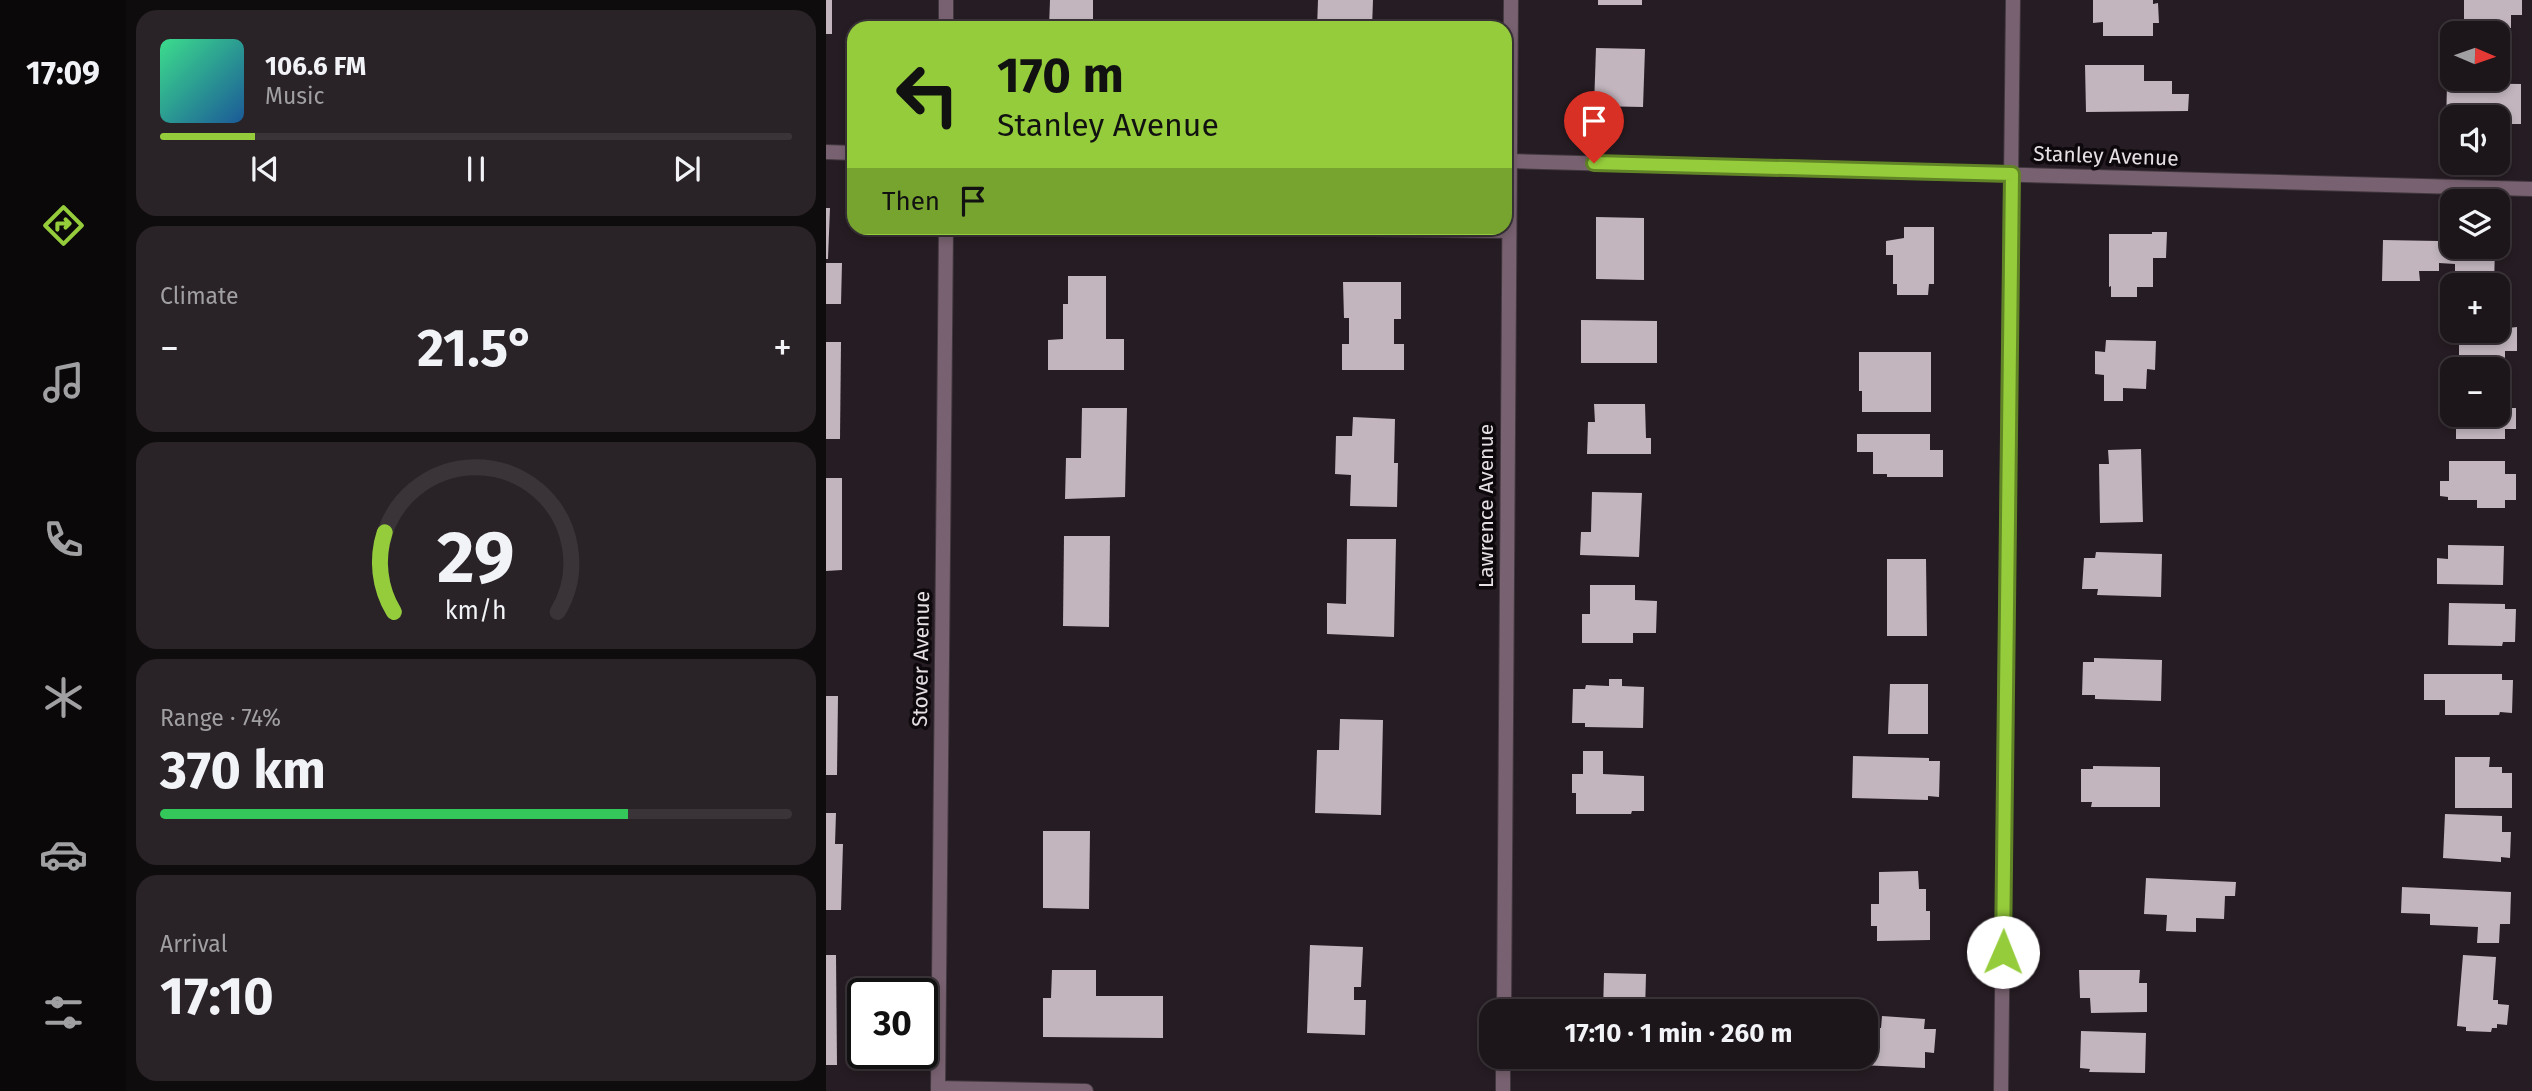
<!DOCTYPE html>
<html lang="en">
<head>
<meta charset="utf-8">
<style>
  body { margin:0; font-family:"Fira Sans",sans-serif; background:#292227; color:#f1f3f6; height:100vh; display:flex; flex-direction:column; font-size:26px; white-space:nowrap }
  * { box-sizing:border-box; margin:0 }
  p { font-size:23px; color:#a09fa2 }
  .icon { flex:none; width:38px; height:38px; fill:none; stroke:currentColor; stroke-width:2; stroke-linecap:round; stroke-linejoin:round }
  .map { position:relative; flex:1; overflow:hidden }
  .drawer { display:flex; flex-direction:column; gap:10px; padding:10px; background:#0f0c0e; width:700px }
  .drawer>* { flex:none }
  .top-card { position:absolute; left:21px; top:21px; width:665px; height:214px; border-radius:21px; box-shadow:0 4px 10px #0003,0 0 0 2px #3a3439; background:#95cc3b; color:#111; overflow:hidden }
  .needle { width:46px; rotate:92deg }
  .controls { position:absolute; left:1614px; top:21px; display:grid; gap:14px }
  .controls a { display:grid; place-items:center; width:70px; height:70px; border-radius:14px; background:#1c151a; box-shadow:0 4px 10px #0003,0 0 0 2px #3a3439; font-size:35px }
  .speed { position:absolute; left:21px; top:978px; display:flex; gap:14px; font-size:35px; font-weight:700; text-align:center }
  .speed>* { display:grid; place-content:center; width:91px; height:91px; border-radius:50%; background:#1c151a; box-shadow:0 4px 10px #0003,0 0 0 2px #3a3439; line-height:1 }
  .speed .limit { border:4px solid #111; border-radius:10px; background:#fff; color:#111 }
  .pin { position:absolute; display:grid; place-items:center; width:60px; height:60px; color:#fff; margin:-72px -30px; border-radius:50% 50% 50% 0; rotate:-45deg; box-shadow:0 0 7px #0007 }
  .pin .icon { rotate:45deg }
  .me { position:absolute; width:77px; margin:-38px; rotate:1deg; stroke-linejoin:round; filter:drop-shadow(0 0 5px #0008) }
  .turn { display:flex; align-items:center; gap:24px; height:147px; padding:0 35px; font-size:32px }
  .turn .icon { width:91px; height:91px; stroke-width:2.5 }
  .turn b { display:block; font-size:49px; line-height:60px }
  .then { display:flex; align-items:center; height:66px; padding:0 35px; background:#0003; gap:14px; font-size:26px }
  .big { font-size:52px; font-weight:700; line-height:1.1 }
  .drawer .tile { flex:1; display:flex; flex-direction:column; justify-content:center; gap:10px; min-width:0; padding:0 24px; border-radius:21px; background:#292227 }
  .drawer .dial { align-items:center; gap:0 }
  .dial svg { height:182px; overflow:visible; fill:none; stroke:#3a3439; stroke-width:7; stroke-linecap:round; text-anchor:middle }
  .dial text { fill:#f1f3f6; stroke:none }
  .song { display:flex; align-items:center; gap:21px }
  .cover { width:84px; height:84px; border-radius:10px; background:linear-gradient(135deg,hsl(150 70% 55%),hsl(210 70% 35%)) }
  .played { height:7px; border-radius:4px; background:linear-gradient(90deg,#95cc3b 15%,#3a3439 15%) }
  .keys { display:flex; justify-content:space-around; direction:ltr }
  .heat { display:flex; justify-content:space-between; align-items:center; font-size:38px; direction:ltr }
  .charge { height:10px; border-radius:5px; background:linear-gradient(90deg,#34c759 74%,#3a3439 0) }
  .trip { position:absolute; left:653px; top:999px; width:399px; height:70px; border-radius:21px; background:#1c151a; box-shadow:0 4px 10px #0003,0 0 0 2px #3a3439; font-weight:700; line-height:70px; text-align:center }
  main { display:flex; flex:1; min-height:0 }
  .dock { display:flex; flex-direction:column; width:126px; justify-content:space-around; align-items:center; background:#0b080a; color:#a09fa2 }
  .dock .icon { width:49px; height:49px }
  .dock .current { color:#95cc3b }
  .dock b { font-size:32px; color:#f1f3f6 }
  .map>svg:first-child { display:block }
  .building { fill:#c2b5be }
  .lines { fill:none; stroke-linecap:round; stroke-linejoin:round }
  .service-casing { stroke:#41373e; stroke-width:16 }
  .minor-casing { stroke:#41373e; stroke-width:16 }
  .service { stroke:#786170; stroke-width:14 }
  .minor { stroke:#786170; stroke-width:14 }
  .route-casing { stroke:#618526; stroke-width:18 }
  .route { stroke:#95cc3b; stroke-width:12 }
  .labels { text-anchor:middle; stroke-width:7; stroke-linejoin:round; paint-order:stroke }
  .street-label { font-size:21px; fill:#e6dfe4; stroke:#0c080b }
</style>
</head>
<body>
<main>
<nav class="dock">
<b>17:09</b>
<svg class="icon current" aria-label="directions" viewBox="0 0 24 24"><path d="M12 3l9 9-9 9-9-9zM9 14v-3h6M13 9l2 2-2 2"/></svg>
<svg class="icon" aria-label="music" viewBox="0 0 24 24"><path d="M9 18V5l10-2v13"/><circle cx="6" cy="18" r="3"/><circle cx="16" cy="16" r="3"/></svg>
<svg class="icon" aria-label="phone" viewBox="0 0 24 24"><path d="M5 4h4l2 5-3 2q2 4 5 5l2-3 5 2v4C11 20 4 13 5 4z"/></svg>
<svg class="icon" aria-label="climate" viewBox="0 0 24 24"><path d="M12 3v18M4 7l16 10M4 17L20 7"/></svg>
<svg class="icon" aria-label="car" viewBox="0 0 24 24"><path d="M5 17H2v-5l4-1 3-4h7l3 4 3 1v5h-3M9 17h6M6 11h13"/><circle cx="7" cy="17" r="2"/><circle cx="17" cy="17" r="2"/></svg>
<svg class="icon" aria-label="filters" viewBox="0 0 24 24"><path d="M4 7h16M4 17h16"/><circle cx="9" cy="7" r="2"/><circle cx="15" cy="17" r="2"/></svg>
</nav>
<section class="drawer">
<div class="tile">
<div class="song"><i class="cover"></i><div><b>106.6 FM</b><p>Music</p></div></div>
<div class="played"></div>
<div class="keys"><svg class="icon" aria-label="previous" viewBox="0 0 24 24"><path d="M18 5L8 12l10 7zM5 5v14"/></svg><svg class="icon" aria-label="pause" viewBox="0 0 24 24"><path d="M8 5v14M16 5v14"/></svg><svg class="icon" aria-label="next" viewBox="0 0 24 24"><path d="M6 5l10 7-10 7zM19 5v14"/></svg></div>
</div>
<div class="tile"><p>Climate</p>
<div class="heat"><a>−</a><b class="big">21.5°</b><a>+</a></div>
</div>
<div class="tile dial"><svg viewBox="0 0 100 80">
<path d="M14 69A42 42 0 1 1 86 69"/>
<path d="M14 69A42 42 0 0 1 10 34" stroke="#95cc3b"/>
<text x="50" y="56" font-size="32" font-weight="700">29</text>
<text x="50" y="72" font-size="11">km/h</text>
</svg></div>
<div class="tile"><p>Range · 74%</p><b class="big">370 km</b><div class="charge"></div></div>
<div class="tile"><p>Arrival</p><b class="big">17:10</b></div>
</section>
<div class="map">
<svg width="1706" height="1091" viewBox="0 0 1706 1091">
  <rect width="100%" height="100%" fill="#261c23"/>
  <g class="building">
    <rect x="0" y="0" width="6" height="34"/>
    <path d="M224,0H267V28H223Z"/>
    <path d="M492,0H547L546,28H491Z"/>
    <rect x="772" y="0" width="44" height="5"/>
    <path d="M1267,0H1327V4L1332,3L1333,23H1327V36H1277V22L1267,23Z"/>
    <path d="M1638,0H1696V15H1685V28L1638,27Z"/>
    <path d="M770,48L819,49L817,107L768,106Z"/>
    <path d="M1259,65H1318V81H1346V94H1363L1362,111L1260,112Z"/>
    <path d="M1621,83L1695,84V124H1682V128H1671V117H1626V127H1620Z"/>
    <path d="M0,208H4L2,259H0Z"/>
    <path d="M770,217L818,218V280L770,279Z"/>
    <path d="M1078,227H1108V284H1103L1102,295H1071V284H1067V255H1060V241L1078,238Z"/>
    <path d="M1326,232H1341L1340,258H1327V287H1311V297H1285V286L1283,287V234H1326Z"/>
    <path d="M1557,240L1613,241L1614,247H1669L1668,285H1629V264L1613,263V271H1593L1594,281H1556Z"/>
    <path d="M0,263H16L15,304H0Z"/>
    <path d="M242,276H280V339H298V370H222V340L237,339V304H242Z"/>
    <path d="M517,282H575V319H568V344H578V370H516V344H523V318H518Z"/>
    <path d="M1671,318H1682V328L1691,327V351H1679V362L1633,363V331H1671Z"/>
    <path d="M755,320L831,321V363H755Z"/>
    <path d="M1280,340L1330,341L1329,370L1321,369L1320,389L1297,388V401H1278V375L1269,374V351L1279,352Z"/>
    <path d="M0,342H15L14,439H0Z"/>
    <path d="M1033,352H1105V412H1036V391H1033Z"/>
    <path d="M1618,397H1626V415H1671V398H1681V408H1690V429H1679V439H1630V422H1618Z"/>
    <path d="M768,404H819L820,438H825V454H761L762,422H769Z"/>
    <path d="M256,408H301L299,497L239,499L240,458H255Z"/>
    <path d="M527,417L569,419L568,463H572L571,507L524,506L525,475L509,474L510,436H526Z"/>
    <path d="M1031,434H1104V450H1117V477H1061V474H1047V452H1031Z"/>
    <path d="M1315,449L1317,522L1274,523L1273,464H1283L1282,450Z"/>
    <path d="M1623,461H1679V474H1690V500H1679V508H1651V500H1622V497L1614,496V481H1623Z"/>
    <path d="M0,478H16V570L0,571Z"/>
    <path d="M766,492L816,493L813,557L754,555L755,532H765Z"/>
    <path d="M238,536H284L283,627L237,626Z"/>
    <path d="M521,539H570L568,637L501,634V603L520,604Z"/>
    <path d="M1622,545L1678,546L1677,585L1611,584V558L1622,559Z"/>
    <path d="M1270,552L1336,554L1335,597L1271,595L1272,589H1256L1258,558H1269Z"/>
    <path d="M1061,559H1100L1101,636H1061Z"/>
    <path d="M764,585H809V600L831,601L830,633H807V643H756V614H764Z"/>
    <path d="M1623,603L1679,604V609H1690L1689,642H1677L1676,646L1622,645Z"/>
    <path d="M1268,658L1336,660L1335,701L1269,699V695H1256L1257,662H1268Z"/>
    <path d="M1598,674H1676V680H1687L1686,713L1674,712L1673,715H1619V700H1598Z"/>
    <path d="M783,679H796V686L818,687L817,728L759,727V723H746L747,689H759L760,685L783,686Z"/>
    <path d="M1064,684H1102V734H1062Z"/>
    <path d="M0,696H12L11,775H0Z"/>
    <path d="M514,719L557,720L555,815L489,813L491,750H513Z"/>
    <path d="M757,751H777V774L818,776V811H806L805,814H750V793H746V774H757Z"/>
    <path d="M1027,756L1103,758V761H1114L1113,797L1102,796V800L1026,798Z"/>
    <path d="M1629,757H1664L1663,767H1676V773H1686V808H1629Z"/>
    <path d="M1267,766L1334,767V807H1265L1266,802H1255V769H1267Z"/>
    <path d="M0,813H10L9,844H17L15,910H0Z"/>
    <path d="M1619,814L1676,816V832H1685L1684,858L1675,857V862L1617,858Z"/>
    <path d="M217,831H264L263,909L217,908Z"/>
    <path d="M1092,871L1093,889H1100V911H1104V940L1051,941V926H1045V904H1053V872Z"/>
    <path d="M1320,878L1410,882L1409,896H1399L1398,919L1370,918V932L1340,931L1341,915L1318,914Z"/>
    <path d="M1576,887L1685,892L1684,924H1674L1673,943H1651L1652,927L1604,925V914L1575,913Z"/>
    <path d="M484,945L537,947L535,987H528V1000H540L539,1035L481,1033Z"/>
    <path d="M0,955H10L11,1065H0Z"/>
    <path d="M1637,955L1670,957L1667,1000H1672V1004L1683,1005L1681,1025L1671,1024V1028H1666L1665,1032L1640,1031V1027L1631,1026Z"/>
    <path d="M226,970H270V996H337V1038L217,1037V998H225Z"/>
    <path d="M1253,970H1314L1313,983H1321V1012L1265,1013L1264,998H1254Z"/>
    <path d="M778,973L820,974L819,1012H777Z"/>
    <path d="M1056,1016L1099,1019L1098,1029H1110L1108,1053L1099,1052V1068L1034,1065L1035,1057H1040V1027L1055,1028Z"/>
    <path d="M1255,1031L1320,1033L1319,1073L1263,1072L1264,1069L1254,1068Z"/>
    <rect x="796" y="1057" width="37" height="4"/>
  </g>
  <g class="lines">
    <defs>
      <path id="service" d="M0,152L28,153"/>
      <g id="minor">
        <path d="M120,28V0"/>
        <path d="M684,161L1706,189"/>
        <path d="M476,228L683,231"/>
        <path d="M678,1012L685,0"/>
        <path d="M112,1088L260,1091"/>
        <path d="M112,1091L120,228"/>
        <path d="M677,1091V1057"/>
        <path d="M1175,1091L1187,0"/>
      </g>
    </defs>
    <use href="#service" class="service-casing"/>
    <use href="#minor" class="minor-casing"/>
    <use href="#service" class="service"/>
    <use href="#minor" class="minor"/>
  </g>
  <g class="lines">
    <defs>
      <path id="route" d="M768,163L1186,174L1177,952"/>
    </defs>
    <use href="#route" class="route-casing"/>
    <use href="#route" class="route"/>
  </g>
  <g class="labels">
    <g class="street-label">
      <text transform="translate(1280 156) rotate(2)" y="7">Stanley Avenue</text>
      <text transform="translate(660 506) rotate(-90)" y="7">Lawrence Avenue</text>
      <text transform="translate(95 659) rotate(-89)" y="7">Stover Avenue</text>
    </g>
  </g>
</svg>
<div class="controls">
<a><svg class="needle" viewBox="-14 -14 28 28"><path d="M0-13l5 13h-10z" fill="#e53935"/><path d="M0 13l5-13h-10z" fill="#a09fa2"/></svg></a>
<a><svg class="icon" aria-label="sound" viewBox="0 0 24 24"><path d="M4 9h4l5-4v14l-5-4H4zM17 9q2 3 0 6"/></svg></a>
<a><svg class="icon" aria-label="layers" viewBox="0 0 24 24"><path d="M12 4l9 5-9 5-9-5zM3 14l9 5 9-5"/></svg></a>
<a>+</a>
<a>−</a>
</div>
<div class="speed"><div class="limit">30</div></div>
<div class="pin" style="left:768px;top:163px;background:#d93025"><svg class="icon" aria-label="arrive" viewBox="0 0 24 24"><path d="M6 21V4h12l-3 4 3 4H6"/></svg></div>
<svg class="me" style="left:1177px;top:952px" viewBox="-20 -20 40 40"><circle r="19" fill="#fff"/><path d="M0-13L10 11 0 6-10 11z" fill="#95cc3b"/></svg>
<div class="trip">17:10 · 1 min · 260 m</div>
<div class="top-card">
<div class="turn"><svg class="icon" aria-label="left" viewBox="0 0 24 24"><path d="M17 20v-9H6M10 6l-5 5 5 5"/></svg><div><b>170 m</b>Stanley Avenue</div></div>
<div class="then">Then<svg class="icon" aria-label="arrive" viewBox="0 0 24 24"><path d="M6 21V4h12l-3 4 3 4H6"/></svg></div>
</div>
</div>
</main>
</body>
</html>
